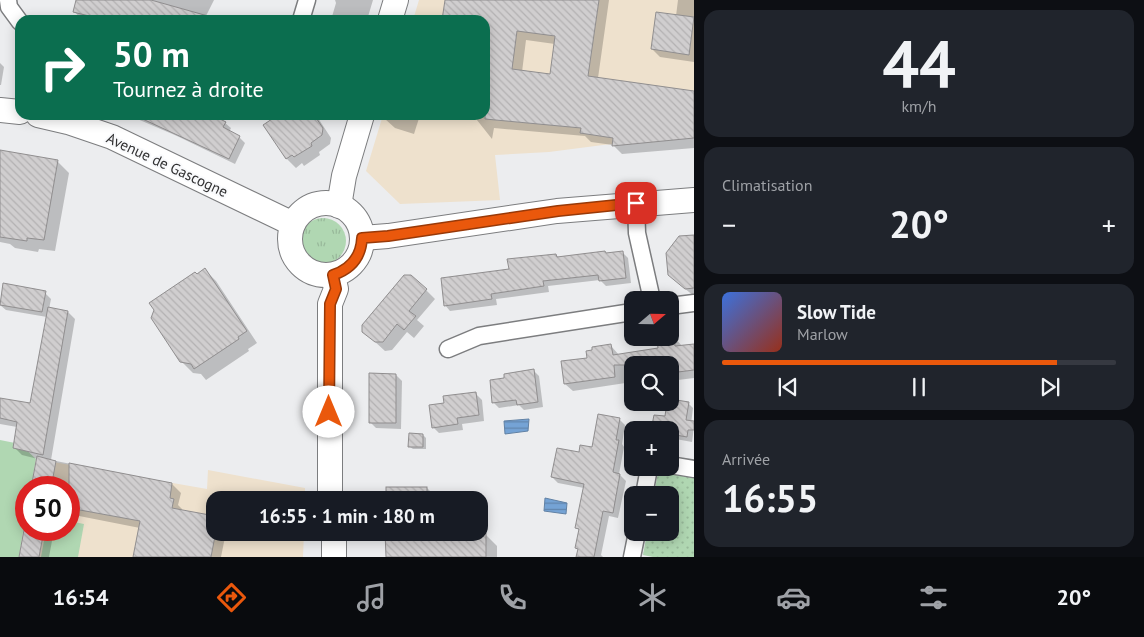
<!DOCTYPE html>
<html lang="fr">
<head>
<meta charset="utf-8">
<style>
  body { margin:0; font-family:"PT Sans",sans-serif; background:#20242c; color:#f1f3f6; height:100vh; display:flex; flex-direction:column; font-size:19px; white-space:nowrap }
  * { box-sizing:border-box; margin:0 }
  p { font-size:16px; color:#9ea1a6 }
  .icon { flex:none; width:28px; height:28px; fill:none; stroke:currentColor; stroke-width:2; stroke-linecap:round; stroke-linejoin:round }
  .map { position:relative; flex:1; overflow:hidden }
  .details { display:flex; flex-direction:column; gap:10px; padding:10px; background:#0d0f14; width:450px }
  .details>* { flex:none }
  .hud { position:absolute; left:15px; top:15px; width:475px; height:105px; border-radius:15px; box-shadow:0 2px 12px #0003; background:#0b6e4f; color:#fff; overflow:hidden }
  .needle { width:32px; rotate:70deg }
  .controls { position:absolute; left:624px; top:291px; display:grid; gap:10px }
  .controls a { display:grid; place-items:center; width:55px; height:55px; border-radius:10px; background:#171b24; box-shadow:0 2px 12px #0003; font-size:25px }
  .speed { position:absolute; left:15px; top:476px; display:flex; gap:10px; font-size:25px; font-weight:700; text-align:center }
  .speed>* { display:grid; place-content:center; width:65px; height:65px; border-radius:50%; background:#171b24; box-shadow:0 2px 12px #0003; line-height:1 }
  .speed .limit { border:8px solid #d22; background:#fff; color:#111 }
  .pin { position:absolute; display:grid; place-items:center; width:42px; height:42px; color:#fff; margin:-21px; border-radius:10px; box-shadow:0 2px 8px #0006 }
  .me { position:absolute; width:55px; margin:-28px; rotate:0deg; stroke-linejoin:round; filter:drop-shadow(0 0 4px #0008) }
  .turn { display:flex; align-items:center; gap:18px; height:105px; padding:0 15px; font-size:22px }
  .turn .icon { width:65px; height:65px; stroke-width:2.5 }
  .turn b { display:block; font-size:35px; line-height:42px }
  .big { font-size:38px; font-weight:700; line-height:1.1 }
  .details .tile { flex:1; display:flex; flex-direction:column; justify-content:center; gap:8px; min-width:0; padding:0 18px; border-radius:15px; background:#20242c }
  .details .dial { align-items:center; gap:0 }
  .dial b { font-size:65px; line-height:1 }
  .song { display:flex; align-items:center; gap:15px }
  .cover { width:60px; height:60px; border-radius:8px; background:linear-gradient(135deg,hsl(220 70% 55%),hsl(10 70% 35%)) }
  .played { height:5px; border-radius:2px; background:linear-gradient(90deg,#ea580c 85%,#363941 85%) }
  .keys { display:flex; justify-content:space-around; direction:ltr }
  .heat { display:flex; justify-content:space-between; align-items:center; font-size:28px; direction:ltr }
  .trip { position:absolute; left:206px; top:491px; width:282px; height:50px; border-radius:15px; background:#171b24; box-shadow:0 2px 12px #0003; font-weight:700; line-height:50px; text-align:center }
  .tab-bar { display:flex; height:80px; justify-content:space-around; align-items:center; background:#090b0e; color:#9ea1a6 }
  .tab-bar .icon { width:35px; height:35px }
  .tab-bar .current { color:#ea580c }
  .tab-bar b { font-size:22px; color:#f1f3f6 }
  main { display:flex; flex:1; min-height:0 }
  .map>svg:first-child { display:block }
  .education { fill:#eee1cd }
  .grass { fill:url(#grass-tufts) }
  .park { fill:url(#park-dots) }
  .pitch { fill:#b0d7b2 }
  .water { fill:url(#water-rules); stroke:#6181a4 }
  .shadow { fill:#0003; fill-rule:evenodd }
  .building { fill:url(#building-back-hatch); stroke:#908e8f; fill-rule:evenodd }
  .lines { fill:none; stroke-linecap:round; stroke-linejoin:round }
  .street-casing { stroke:#7c7d7f; stroke-width:19 }
  .secondary-casing { stroke:#7c7d7f; stroke-width:26 }
  .street { stroke:#fff; stroke-width:16 }
  .secondary { stroke:#fff; stroke-width:24 }
  .route-casing { stroke:#983908; stroke-width:12 }
  .route { stroke:#ea580c; stroke-width:9 }
  .labels { text-anchor:middle; stroke-width:4; stroke-linejoin:round; paint-order:stroke }
  .street-label { font-size:15px; fill:#313132; stroke:#f9fafc }
</style>
</head>
<body>
<main>
<div class="map">
<svg width="694" height="557" viewBox="0 0 694 557">
  <defs>
    <pattern id="grass-tufts" width="24" height="20" patternUnits="userSpaceOnUse" patternTransform="scale(1.25)"><rect width="24" height="20" fill="#b0d7b2"/><path d="M3 7l-1-3M5 7V3M7 7l1-3M15 17l-1-3M17 17v-4M19 17l1-3" fill="none" stroke="#98b99a"/></pattern>
    <pattern id="park-dots" width="8" height="8" patternUnits="userSpaceOnUse" patternTransform="scale(1.25)"><rect width="8" height="8" fill="#b0d7b2"/><path d="M2 2h.1M6 6h.1" fill="none" stroke="#98b99a" stroke-width="1.8" stroke-linecap="round"/></pattern>
    <pattern id="water-rules" width="6" height="5" patternUnits="userSpaceOnUse" patternTransform="scale(1.25)"><rect width="6" height="5" fill="#75a3d5"/><path d="M0 2.5h6" fill="none" stroke="#6185ad"/></pattern>
    <pattern id="building-back-hatch" width="6" height="6" patternUnits="userSpaceOnUse" patternTransform="scale(1.25)"><rect width="6" height="6" fill="#d0cecf"/><path d="M-1 5l2 2M0 0l6 6M5-1l2 2" fill="none" stroke="#b3b1b2"/></pattern>
  </defs>
  <rect width="100%" height="100%" fill="#ecedef"/>
  <g class="education">
    <path d="M419,0H694V137L603,145L549,152L495,155L500,200L400,204L366,171L383,115H485V20H413Z"/>
    <path d="M36,459L207,489L208,470L305,488V500H215V532L304,533L303,557H19L26,513V530H69V488L31,487Z"/>
  </g>
  <circle class="grass" cx="323" cy="241" r="23"/>
  <path class="park" d="M658,472L694,478V557H653L643,555L647,533L670,532V495H654Z"/>
  <g class="pitch">
    <path d="M0,440L20,444L36,459L31,487L26,488V513L19,557H0Z"/>
    <path d="M69,521L84,524L78,557H41L46,530H69Z"/>
  </g>
  <g class="water">
    <path d="M529,419L528,431L505,434L504,421Z"/>
    <path d="M545,498L567,503L566,514L544,511Z"/>
  </g>
  <g class="shadow">
    <path d="M77,0H214L204,20H90L80,18L75,12Z"/>
    <path d="M335,0H373L367,20H331L336,3Z"/>
    <path d="M446,0H609L598,78L694,92V148L622,154L613,145L591,142L585,136L494,128L492,139L473,115H485V20H443ZM526,40L555,44L551,75L522,72Z"/>
    <path d="M678,0H694V62L660,57L652,49L676,16Z"/>
    <path d="M0,63L4,67L1,85H0Z"/>
    <path d="M128,115H208L225,123L231,128L229,132L239,137L245,143L235,164L177,136Z"/>
    <path d="M280,115H316L331,138L330,144L319,152L320,155L304,166L302,163L296,168L287,159L265,125Z"/>
    <path d="M387,115H420L414,134L395,128L385,119Z"/>
    <path d="M0,156L57,161L69,173L55,251L39,249L38,252L15,248L10,244L0,242Z"/>
    <path d="M694,236V296L679,284Z"/>
    <path d="M622,252L628,258L631,283L606,286L600,280L548,286L549,292L496,299L497,305L450,311L445,305L510,270L556,255L559,258Z"/>
    <path d="M205,270L216,281L257,343L248,349L249,351L206,380L201,374L193,373L181,361L197,276Z"/>
    <path d="M4,285L45,293L51,299L49,309L68,312L75,319L51,460L172,484L181,493L178,505L182,509V511L215,517V532H226L221,557H135L140,528L69,514V488H33L38,459L22,455L15,448L17,427L0,424V399L32,405L47,317L6,310L0,305Z"/>
    <path d="M426,290L435,299L417,320L424,326L414,338L407,332L392,350L385,351L373,340Z"/>
    <path d="M674,337L682,346L694,345V378L670,381V365H632V382L573,391L565,384L589,359L611,346L619,355L660,350Z"/>
    <path d="M533,370L539,376L543,407L524,410L519,405L499,408L493,402L505,379Z"/>
    <path d="M396,375L402,381L401,429L376,428L370,422Z"/>
    <path d="M476,394L482,400L484,421L462,424L463,430L439,433L433,427L445,404Z"/>
    <path d="M670,400L688,403L693,408L691,424L694,427L692,442L670,438V430H652L666,418Z"/>
    <path d="M620,420L625,425L622,444L624,447L619,474L626,481L618,518L609,516L601,555L603,557H578L579,550L576,548L580,531L576,527L584,488L558,483L552,477L580,453L593,449Z"/>
    <path d="M423,435L426,438V449H413L410,447Z"/>
    <path d="M427,488L439,500H387Z"/>
    <path d="M26,524V530H54L49,557H21Z"/>
    <path d="M387,532L485,534L497,546V557H387Z"/>
  </g>
  <g class="building">
    <path d="M76,0H151L208,16L207,20H88L89,16L73,12Z"/>
    <path d="M445,0H599L588,76L694,91V138L612,146L613,138L580,133L581,128L485,119V20H442ZM517,31L555,36L550,74L512,69Z"/>
    <path d="M656,12L694,17L689,55L651,49Z"/>
    <path d="M134,115H212L226,122L223,127L240,136L229,159Z"/>
    <path d="M278,115H314L323,128L322,135L311,143L312,146L294,157L292,155L286,159L263,125Z"/>
    <path d="M0,150L58,160L44,240L27,238V241L0,237Z"/>
    <path d="M694,235V288L685,289L668,275L666,253L679,236Z"/>
    <path d="M605,251L606,253L623,251L626,278L599,281L598,275L543,281L544,286L491,294L492,299L444,306L441,278L509,269L507,259L556,254L557,257Z"/>
    <path d="M205,268L247,331L238,337L239,339L194,369L191,364L180,362L151,318L154,310L149,303L195,272L197,274Z"/>
    <path d="M404,275H411L427,289L409,311L416,316L404,330L397,324L383,342H375L362,332V325Z"/>
    <path d="M3,283L46,291L42,312L0,305Z"/>
    <path d="M48,307L68,311L43,455L13,448L17,422L0,418V398L30,403Z"/>
    <path d="M674,336L675,346L694,344V370L670,373V365H614L615,377L564,384L561,361L587,358L586,351L592,350V347L611,344L613,355L658,348L657,339Z"/>
    <path d="M534,369L538,402L517,405L516,400L492,403L490,380L504,378V374Z"/>
    <path d="M369,373L396,374V423H369Z"/>
    <path d="M476,392L479,415L457,418L458,424L432,428L429,405L444,403L443,396Z"/>
    <path d="M670,399L689,402L686,420L694,421V430H688L687,437L670,434V430H651L654,415L665,416L667,402H670Z"/>
    <path d="M598,414L620,418L616,440H619L613,472L620,474L613,513L603,511L594,557H576L578,549L575,548L579,529L575,528L584,484L551,477L557,448L579,452L580,445L592,447Z"/>
    <path d="M409,433L423,434V447H408Z"/>
    <path d="M37,456L56,461L51,488H31Z"/>
    <path d="M69,463L172,483L170,498L174,499L172,508L215,516V536L211,557H133L140,521L69,508Z"/>
    <rect x="386" y="487" width="41" height="13"/>
    <path d="M24,530H44L39,557H19Z"/>
    <path d="M385,532L486,533V557H386Z"/>
  </g>
  <g class="lines">
    <defs>
      <g id="street">
        <path d="M8,0L9,7L20,22"/>
        <path d="M301,20L307,0"/>
        <path d="M636,203L637,233L652,300"/>
        <path d="M670,306L694,303"/>
        <path d="M448,349L479,336L632,312"/>
        <path d="M670,465L694,469"/>
        <path d="M644,495L649,468"/>
        <path d="M632,557L637,532"/>
      </g>
      <g id="secondary">
        <path d="M390,20L396,0"/>
        <path d="M0,110L20,112"/>
        <path d="M38,115L68,122L112,137L293,224"/>
        <circle cx="326" cy="239" r="36"/>
        <path d="M339,206L344,176L362,115"/>
        <path d="M362,238L388,236L557,211L694,200"/>
        <path d="M330,500V304L336,289L333,275"/>
        <path d="M334,557V532"/>
      </g>
    </defs>
    <use href="#street" class="street-casing"/>
    <use href="#secondary" class="secondary-casing"/>
    <use href="#street" class="street"/>
    <use href="#secondary" class="secondary"/>
  </g>
  <g class="lines">
    <defs>
      <path id="route" d="M329,412L330,304L336,289L333,275C351,269 361,257 362,238L388,236L558,211L636,203"/>
    </defs>
    <use href="#route" class="route-casing"/>
    <use href="#route" class="route"/>
  </g>
  <g class="labels">
    <g class="street-label">
      <text transform="translate(167 165) rotate(25)" y="5">Avenue de Gascogne</text>
    </g>
  </g>
</svg>
<div class="controls">
<a><svg class="needle" viewBox="-14 -14 28 28"><path d="M0-13l5 13h-10z" fill="#e53935"/><path d="M0 13l5-13h-10z" fill="#9ea1a6"/></svg></a>
<a><svg class="icon" aria-label="search" viewBox="0 0 24 24"><circle cx="10" cy="10" r="6"/><path d="M15 15l6 6"/></svg></a>
<a>+</a>
<a>−</a>
</div>
<div class="speed"><div class="limit">50</div></div>
<div class="pin" style="left:636px;top:203px;background:#d93025"><svg class="icon" aria-label="arrive" viewBox="0 0 24 24"><path d="M6 21V4h12l-3 4 3 4H6"/></svg></div>
<svg class="me" style="left:329px;top:412px" viewBox="-20 -20 40 40"><circle r="19" fill="#fff"/><path d="M0-13L10 11 0 6-10 11z" fill="#ea580c"/></svg>
<div class="trip">16:55 · 1 min · 180 m</div>
<div class="hud">
<div class="turn"><svg class="icon" aria-label="right" viewBox="0 0 24 24"><path d="M7 20v-9h11M14 6l5 5-5 5"/></svg><div><b>50 m</b>Tournez à droite</div></div>
</div>
</div>
<section class="details">
<div class="tile dial"><b>44</b><p>km/h</p></div>
<div class="tile"><p>Climatisation</p>
<div class="heat"><a>−</a><b class="big">20°</b><a>+</a></div>
</div>
<div class="tile">
<div class="song"><i class="cover"></i><div><b>Slow Tide</b><p>Marlow</p></div></div>
<div class="played"></div>
<div class="keys"><svg class="icon" aria-label="previous" viewBox="0 0 24 24"><path d="M18 5L8 12l10 7zM5 5v14"/></svg><svg class="icon" aria-label="pause" viewBox="0 0 24 24"><path d="M8 5v14M16 5v14"/></svg><svg class="icon" aria-label="next" viewBox="0 0 24 24"><path d="M6 5l10 7-10 7zM19 5v14"/></svg></div>
</div>
<div class="tile"><p>Arrivée</p><b class="big">16:55</b></div>
</section>
</main>
<nav class="tab-bar">
<b>16:54</b>
<svg class="icon current" aria-label="directions" viewBox="0 0 24 24"><path d="M12 3l9 9-9 9-9-9zM9 14v-3h6M13 9l2 2-2 2"/></svg>
<svg class="icon" aria-label="music" viewBox="0 0 24 24"><path d="M9 18V5l10-2v13"/><circle cx="6" cy="18" r="3"/><circle cx="16" cy="16" r="3"/></svg>
<svg class="icon" aria-label="phone" viewBox="0 0 24 24"><path d="M5 4h4l2 5-3 2q2 4 5 5l2-3 5 2v4C11 20 4 13 5 4z"/></svg>
<svg class="icon" aria-label="climate" viewBox="0 0 24 24"><path d="M12 3v18M4 7l16 10M4 17L20 7"/></svg>
<svg class="icon" aria-label="car" viewBox="0 0 24 24"><path d="M5 17H2v-5l4-1 3-4h7l3 4 3 1v5h-3M9 17h6M6 11h13"/><circle cx="7" cy="17" r="2"/><circle cx="17" cy="17" r="2"/></svg>
<svg class="icon" aria-label="filters" viewBox="0 0 24 24"><path d="M4 7h16M4 17h16"/><circle cx="9" cy="7" r="2"/><circle cx="15" cy="17" r="2"/></svg>
<b>20°</b>
</nav>
</body>
</html>
